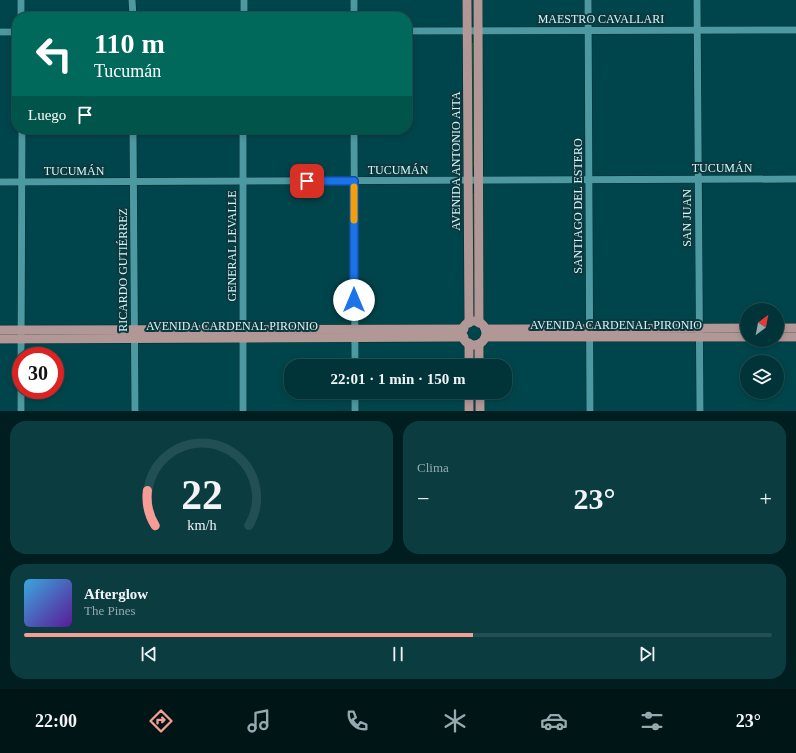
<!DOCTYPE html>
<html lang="es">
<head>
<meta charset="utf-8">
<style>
  body { margin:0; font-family:Georgia,serif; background:#0a3c40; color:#f1f3f6; height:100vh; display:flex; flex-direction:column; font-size:15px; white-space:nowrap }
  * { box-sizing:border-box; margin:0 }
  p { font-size:13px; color:#95aaae }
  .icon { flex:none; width:22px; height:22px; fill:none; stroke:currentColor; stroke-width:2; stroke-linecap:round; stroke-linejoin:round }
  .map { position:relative; height:411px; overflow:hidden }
  .drawer { display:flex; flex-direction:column; gap:10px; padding:10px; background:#001d1f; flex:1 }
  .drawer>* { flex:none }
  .guide { position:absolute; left:12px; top:12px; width:400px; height:122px; border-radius:16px; box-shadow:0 2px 6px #0003,0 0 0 1px #224f53; background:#00695c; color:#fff; overflow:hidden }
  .needle { width:26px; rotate:32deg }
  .fabs { position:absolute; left:740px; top:303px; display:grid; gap:8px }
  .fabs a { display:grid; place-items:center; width:44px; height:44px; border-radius:50%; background:#003438; box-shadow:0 2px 6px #0003,0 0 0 1px #224f53; font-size:20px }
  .speed { position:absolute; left:12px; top:347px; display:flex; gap:8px; font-size:20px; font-weight:700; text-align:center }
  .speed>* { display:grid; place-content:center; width:52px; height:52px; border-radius:50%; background:#003438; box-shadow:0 2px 6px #0003,0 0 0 1px #224f53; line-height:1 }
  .speed .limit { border:6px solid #d22; background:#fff; color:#111 }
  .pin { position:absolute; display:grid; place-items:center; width:34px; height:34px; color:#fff; margin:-17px; border-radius:8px; box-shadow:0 2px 6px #0006 }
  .me { position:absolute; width:44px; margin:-22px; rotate:0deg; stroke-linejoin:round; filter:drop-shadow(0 0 3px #0008) }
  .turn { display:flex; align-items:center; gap:14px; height:84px; padding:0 16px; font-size:18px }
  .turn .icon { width:52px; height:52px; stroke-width:2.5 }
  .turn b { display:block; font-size:28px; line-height:34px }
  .then { display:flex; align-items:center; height:38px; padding:0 16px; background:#0003; gap:8px; font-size:15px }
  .big { font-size:30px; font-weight:600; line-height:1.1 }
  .drawer .card { flex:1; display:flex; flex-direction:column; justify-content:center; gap:6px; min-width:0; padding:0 14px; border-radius:16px; background:#0a3c40 }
  .drawer .dial { align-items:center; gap:0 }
  .dial svg { height:104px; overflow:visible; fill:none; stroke:#224f53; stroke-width:7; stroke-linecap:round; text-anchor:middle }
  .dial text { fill:#f1f3f6; stroke:none }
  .song { display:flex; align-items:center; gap:12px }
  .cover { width:48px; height:48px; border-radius:6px; background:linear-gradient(135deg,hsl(200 70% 55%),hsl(270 70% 35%)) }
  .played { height:4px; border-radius:2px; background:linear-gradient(90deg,#f59c95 60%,#224f53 60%) }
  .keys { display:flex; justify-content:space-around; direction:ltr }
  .heat { display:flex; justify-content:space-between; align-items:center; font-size:22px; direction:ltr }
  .drawer .tiles { flex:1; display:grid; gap:10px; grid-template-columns:1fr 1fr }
  .card:last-child { grid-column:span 2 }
  .trip { position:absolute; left:284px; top:359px; width:228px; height:40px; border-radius:16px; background:#003438; box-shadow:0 2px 6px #0003,0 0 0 1px #224f53; font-weight:600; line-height:40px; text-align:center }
  .menu { display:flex; height:64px; justify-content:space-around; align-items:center; background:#001516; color:#95aaae }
  .menu .icon { width:28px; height:28px }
  .menu .on { color:#f59c95 }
  .menu b { font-size:18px; color:#f1f3f6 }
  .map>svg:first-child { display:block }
  .green { fill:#216b28 }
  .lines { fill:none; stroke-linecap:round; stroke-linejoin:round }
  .minor-casing { stroke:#00292d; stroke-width:8 }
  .major-casing { stroke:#00292d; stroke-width:10 }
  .minor { stroke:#4d99a1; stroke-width:7 }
  .major { stroke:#b19796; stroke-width:9 }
  .route-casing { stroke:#114b97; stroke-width:10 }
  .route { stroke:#1a73e8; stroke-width:7 }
  .slow { stroke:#f59e0b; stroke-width:7 }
  .labels { text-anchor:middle; stroke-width:4; stroke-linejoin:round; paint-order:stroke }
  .street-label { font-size:12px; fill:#d1f6fa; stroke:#0e383d }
</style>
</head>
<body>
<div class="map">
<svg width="796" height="411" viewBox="0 0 796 411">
  <rect width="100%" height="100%" fill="#00454b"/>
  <g class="green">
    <rect x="471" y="43" width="4" height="124"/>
    <path d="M471,193H475L476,317H472Z"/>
  </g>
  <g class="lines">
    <defs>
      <g id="minor">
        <path d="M21,0V17"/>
        <path d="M132,0L133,17"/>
        <path d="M354,0V17"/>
        <path d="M588,0L590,411"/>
        <path d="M697,0L700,411"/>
        <path d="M244,17V0"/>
        <path d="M407,31L796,30"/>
        <path d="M0,32H17"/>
        <path d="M133,129L135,411"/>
        <path d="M354,129L355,366"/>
        <path d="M0,182L796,179"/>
        <path d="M21,356L22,129"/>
        <path d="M21,390V411"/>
        <path d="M355,392V411"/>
        <path d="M243,411V129"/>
      </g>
      <g id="major">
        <path d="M467,0L469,323"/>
        <path d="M478,0L479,323"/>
        <circle cx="474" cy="333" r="12"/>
        <path d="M777,328H796"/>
        <path d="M485,329L747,328"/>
        <path d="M0,330L464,329"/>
        <path d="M485,337H747"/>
        <path d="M777,337H796"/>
        <path d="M0,339L464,337"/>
        <path d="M469,343V366"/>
        <path d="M479,344V366"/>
        <path d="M469,392V411"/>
        <path d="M480,392V411"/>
      </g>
    </defs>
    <use href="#minor" class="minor-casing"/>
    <use href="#major" class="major-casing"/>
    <use href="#minor" class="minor"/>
    <use href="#major" class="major"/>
  </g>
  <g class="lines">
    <defs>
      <path id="route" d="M307,181H354V300"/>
    </defs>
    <use href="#route" class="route-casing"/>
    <use href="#route" class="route"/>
    <path class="slow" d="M354,187V220"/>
  </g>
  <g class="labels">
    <g class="street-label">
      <text x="601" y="23">MAESTRO CAVALLARI</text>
      <text transform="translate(456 161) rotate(-90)" y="4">AVENIDA ANTONIO AITA</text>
      <text x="722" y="172">TUCUMÁN</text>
      <text x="398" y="174">TUCUMÁN</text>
      <text x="74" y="175">TUCUMÁN</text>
      <text transform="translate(578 206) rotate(-90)" y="4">SANTIAGO DEL ESTERO</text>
      <text transform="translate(687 218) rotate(-90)" y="4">SAN JUAN</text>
      <text transform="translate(232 246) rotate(-90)" y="4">GENERAL LEVALLE</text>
      <text transform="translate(123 270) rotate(-90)" y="4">RICARDO GUTIÉRREZ</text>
      <text x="616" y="329">AVENIDA CARDENAL PIRONIO</text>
      <text x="232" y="330">AVENIDA CARDENAL PIRONIO</text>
    </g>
  </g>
</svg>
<div class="fabs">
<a><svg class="needle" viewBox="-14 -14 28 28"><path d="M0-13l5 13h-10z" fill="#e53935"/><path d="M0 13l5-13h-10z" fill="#95aaae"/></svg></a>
<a><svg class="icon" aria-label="layers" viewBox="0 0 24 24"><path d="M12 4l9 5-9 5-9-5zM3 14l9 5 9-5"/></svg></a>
</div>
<div class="speed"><div class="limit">30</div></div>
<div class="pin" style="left:307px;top:181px;background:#d93025"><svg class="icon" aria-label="arrive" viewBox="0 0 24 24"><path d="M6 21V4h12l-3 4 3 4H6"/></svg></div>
<svg class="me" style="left:354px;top:300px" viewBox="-20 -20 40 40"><circle r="19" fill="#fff"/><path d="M0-13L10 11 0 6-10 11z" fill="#1a73e8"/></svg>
<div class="trip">22:01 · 1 min · 150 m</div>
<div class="guide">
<div class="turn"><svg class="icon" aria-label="left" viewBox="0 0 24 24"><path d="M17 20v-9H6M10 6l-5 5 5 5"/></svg><div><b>110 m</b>Tucumán</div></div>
<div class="then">Luego<svg class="icon" aria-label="arrive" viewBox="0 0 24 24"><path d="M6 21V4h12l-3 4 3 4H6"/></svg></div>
</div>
</div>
<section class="drawer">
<div class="tiles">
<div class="card dial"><svg viewBox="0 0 100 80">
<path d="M14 69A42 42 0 1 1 86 69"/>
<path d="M14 69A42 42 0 0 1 8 42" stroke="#f59c95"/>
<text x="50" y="56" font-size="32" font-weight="700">22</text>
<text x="50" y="72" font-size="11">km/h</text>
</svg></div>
<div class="card"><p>Clima</p>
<div class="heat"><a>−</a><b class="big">23°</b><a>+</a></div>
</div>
<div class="card">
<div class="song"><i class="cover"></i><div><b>Afterglow</b><p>The Pines</p></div></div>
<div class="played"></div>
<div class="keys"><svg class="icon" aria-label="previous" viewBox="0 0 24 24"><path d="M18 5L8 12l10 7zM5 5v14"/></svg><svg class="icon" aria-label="pause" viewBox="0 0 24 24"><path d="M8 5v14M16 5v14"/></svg><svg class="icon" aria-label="next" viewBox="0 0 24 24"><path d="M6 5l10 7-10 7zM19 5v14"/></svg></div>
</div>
</div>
</section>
<nav class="menu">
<b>22:00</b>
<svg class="icon on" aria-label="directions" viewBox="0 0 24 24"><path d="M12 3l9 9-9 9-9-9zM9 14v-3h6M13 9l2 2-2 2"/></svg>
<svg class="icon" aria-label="music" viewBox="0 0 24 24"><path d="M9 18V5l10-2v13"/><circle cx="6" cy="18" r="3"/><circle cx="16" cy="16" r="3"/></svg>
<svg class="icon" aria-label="phone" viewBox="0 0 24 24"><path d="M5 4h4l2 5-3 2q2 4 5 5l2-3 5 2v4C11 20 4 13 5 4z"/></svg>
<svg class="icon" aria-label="climate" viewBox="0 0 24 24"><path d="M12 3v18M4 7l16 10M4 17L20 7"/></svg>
<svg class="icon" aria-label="car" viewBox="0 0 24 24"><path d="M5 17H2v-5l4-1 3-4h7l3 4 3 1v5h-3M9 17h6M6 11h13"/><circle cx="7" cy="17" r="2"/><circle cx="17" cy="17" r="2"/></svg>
<svg class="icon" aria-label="filters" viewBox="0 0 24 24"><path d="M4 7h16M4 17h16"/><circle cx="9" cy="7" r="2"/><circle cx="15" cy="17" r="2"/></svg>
<b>23°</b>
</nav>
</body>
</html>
